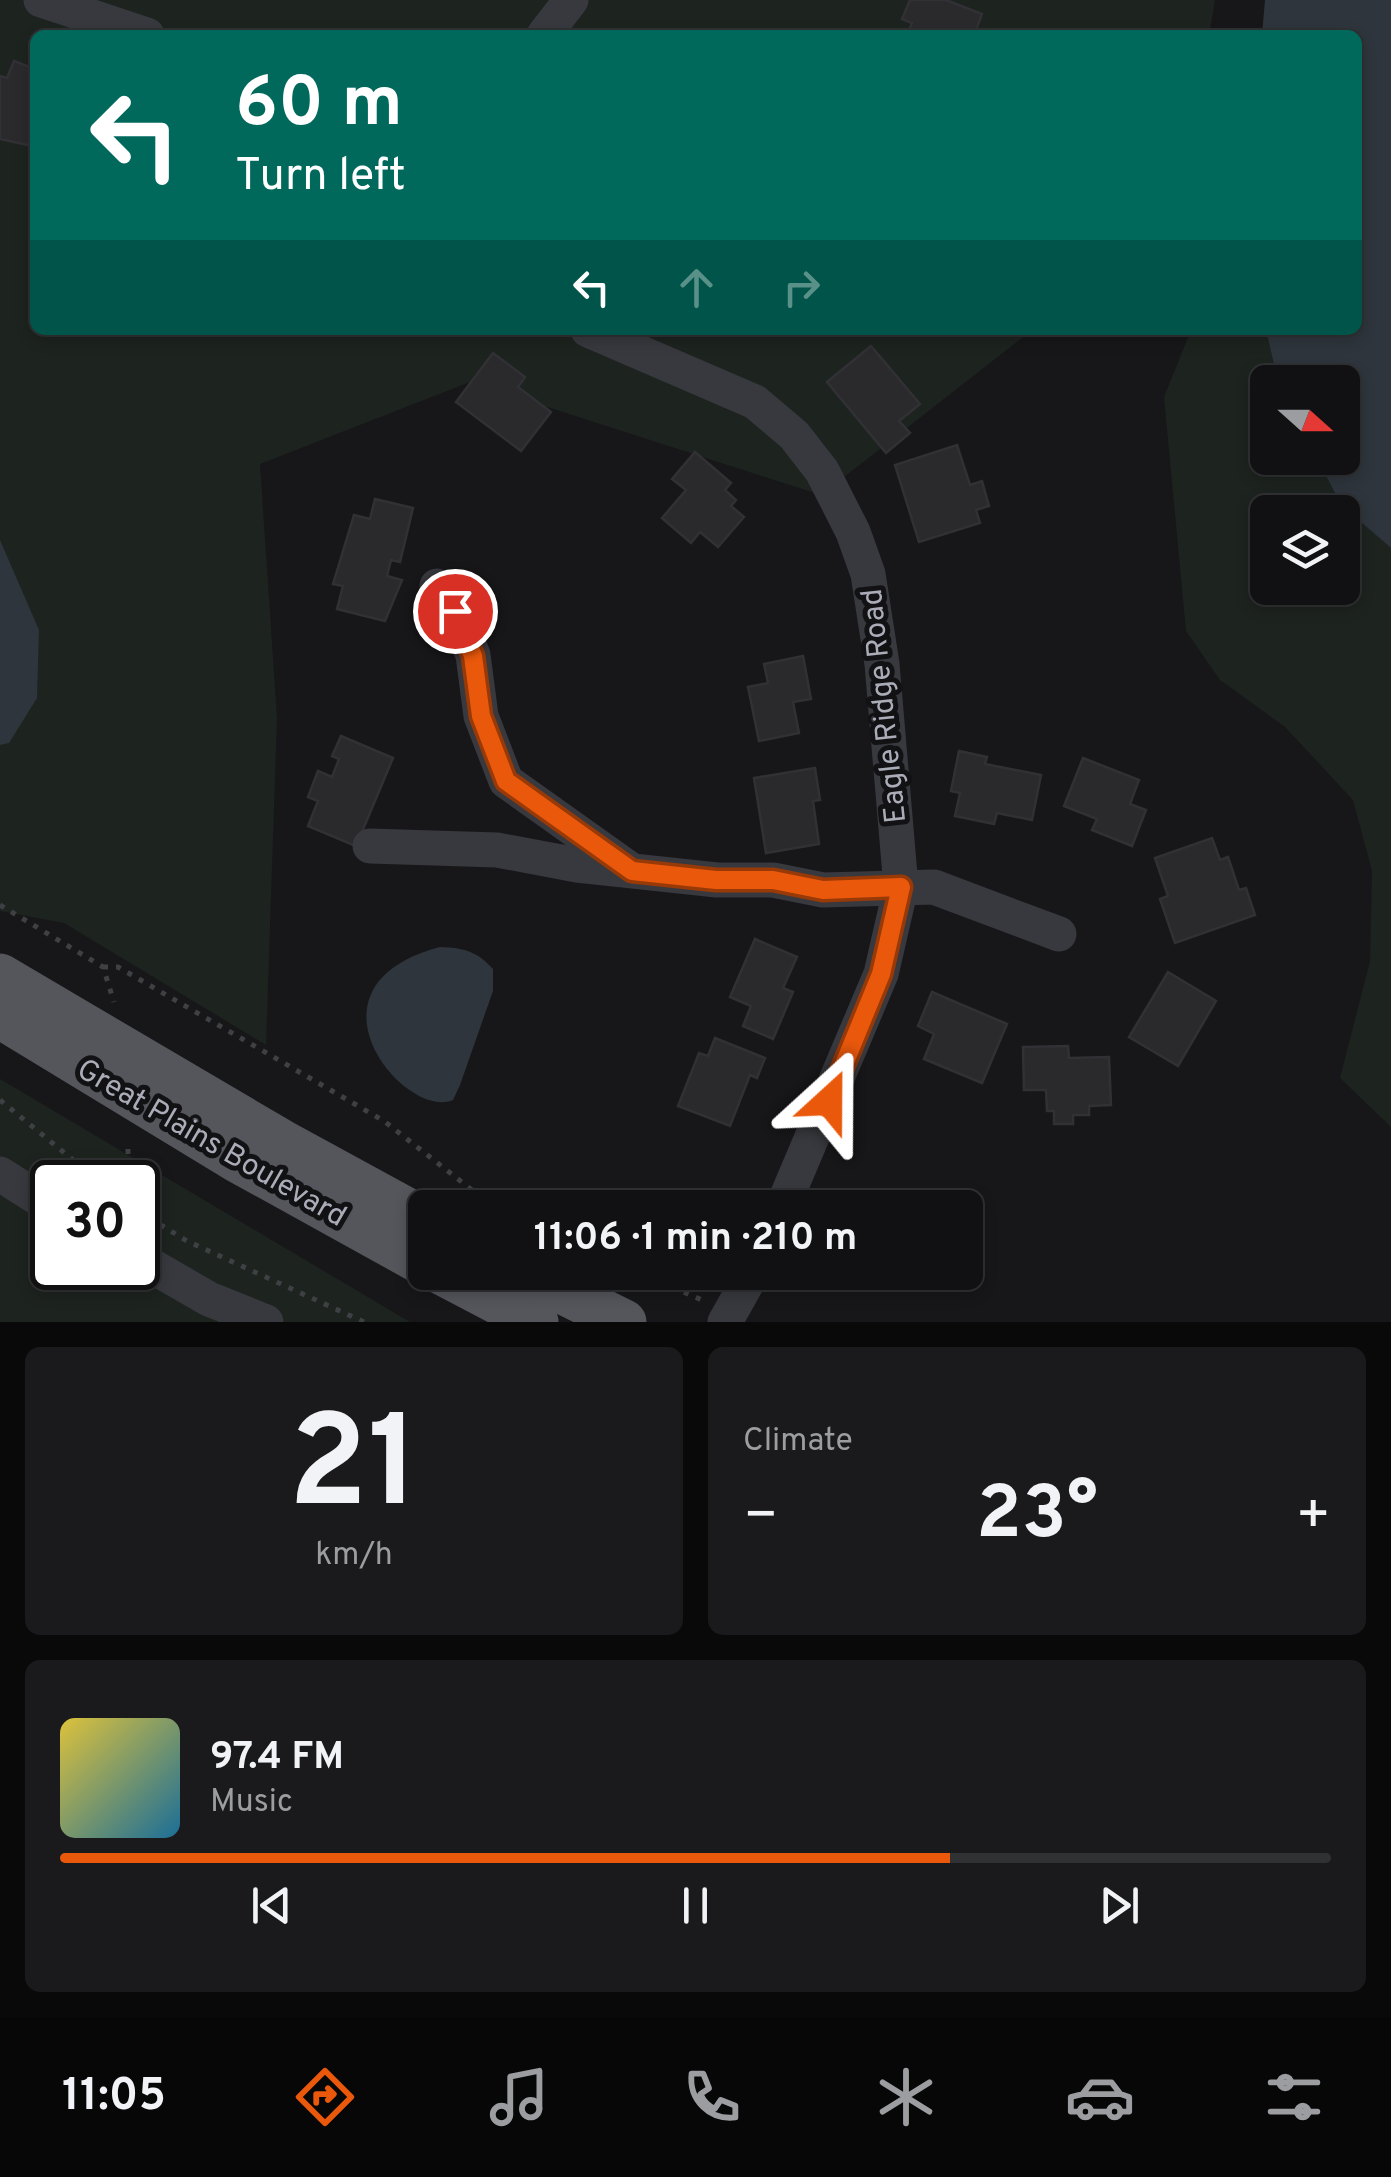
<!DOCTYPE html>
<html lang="en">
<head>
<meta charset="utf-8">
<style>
  body { margin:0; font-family:Overpass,sans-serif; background:#1a1a1c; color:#f1f3f6; height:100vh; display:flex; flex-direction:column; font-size:38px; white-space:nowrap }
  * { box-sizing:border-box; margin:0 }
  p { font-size:32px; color:#9c9da0 }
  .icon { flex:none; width:55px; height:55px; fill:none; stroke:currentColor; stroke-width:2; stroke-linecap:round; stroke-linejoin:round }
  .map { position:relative; height:1322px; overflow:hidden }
  .details { display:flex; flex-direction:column; gap:25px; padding:25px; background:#09090a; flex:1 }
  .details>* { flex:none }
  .guide { position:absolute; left:30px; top:30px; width:1332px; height:305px; border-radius:15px; box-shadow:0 5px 15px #0003,0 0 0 2px #303133; background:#00695c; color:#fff; overflow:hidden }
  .needle { width:65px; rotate:111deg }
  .fabs { position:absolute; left:1250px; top:365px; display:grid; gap:20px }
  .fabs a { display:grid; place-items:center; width:110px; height:110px; border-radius:15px; background:#111113; box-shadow:0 5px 15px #0003,0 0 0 2px #303133; font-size:50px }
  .speed { position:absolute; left:30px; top:1160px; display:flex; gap:20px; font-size:50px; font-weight:700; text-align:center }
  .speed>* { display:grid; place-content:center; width:130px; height:130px; border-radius:50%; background:#111113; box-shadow:0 5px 15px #0003,0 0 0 2px #303133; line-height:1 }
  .speed .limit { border:5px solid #111; border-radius:15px; background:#fff; color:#111 }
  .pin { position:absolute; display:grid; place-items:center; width:85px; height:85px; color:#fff; margin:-42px; border:5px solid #fff; border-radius:50%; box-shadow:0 2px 10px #0007 }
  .me { position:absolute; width:110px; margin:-55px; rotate:24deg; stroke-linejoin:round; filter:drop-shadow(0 0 8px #0008) }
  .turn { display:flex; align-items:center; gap:35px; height:210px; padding:0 40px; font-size:45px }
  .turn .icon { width:130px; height:130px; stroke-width:2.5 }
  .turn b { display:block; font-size:70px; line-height:85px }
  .lanes { display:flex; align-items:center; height:95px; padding:0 40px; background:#0003; justify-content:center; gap:50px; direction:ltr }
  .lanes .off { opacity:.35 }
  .big { font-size:75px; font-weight:700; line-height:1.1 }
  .details .widget { flex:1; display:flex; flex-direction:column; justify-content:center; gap:15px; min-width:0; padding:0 35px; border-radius:15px; background:#1a1a1c }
  .details .dial { align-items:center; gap:0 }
  .dial b { font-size:130px; line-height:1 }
  .song { display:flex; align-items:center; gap:30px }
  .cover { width:120px; height:120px; border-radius:15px; background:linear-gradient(135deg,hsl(50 70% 55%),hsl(200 70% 35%)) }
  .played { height:10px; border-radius:5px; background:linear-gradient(90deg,#ea580c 70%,#303133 70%) }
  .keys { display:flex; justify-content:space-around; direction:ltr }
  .heat { display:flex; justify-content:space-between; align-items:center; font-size:55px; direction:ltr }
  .details .tiles { flex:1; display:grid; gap:25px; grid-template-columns:1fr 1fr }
  .widget:last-child { grid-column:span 2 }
  .trip { position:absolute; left:408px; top:1190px; width:575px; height:100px; border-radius:15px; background:#111113; box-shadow:0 5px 15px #0003,0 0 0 2px #303133; font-weight:700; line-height:100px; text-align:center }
  .tabs { display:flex; height:160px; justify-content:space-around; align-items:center; background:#070708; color:#9c9da0 }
  .tabs .icon { width:70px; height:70px }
  .tabs .selected { color:#ea580c }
  .tabs b { font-size:45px; color:#f1f3f6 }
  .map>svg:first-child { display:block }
  .green { fill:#1d231f; fill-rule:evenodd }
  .water { fill:#2e353c }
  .building { fill:#2a2a2d; stroke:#313135; stroke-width:2.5 }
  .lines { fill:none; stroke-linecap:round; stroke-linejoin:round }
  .path { stroke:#3e4044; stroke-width:5; stroke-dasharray:5 8; stroke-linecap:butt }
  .minor { stroke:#38393e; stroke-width:35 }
  .major { stroke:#54565c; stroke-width:45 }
  .route-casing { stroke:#983908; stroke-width:25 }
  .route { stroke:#ea580c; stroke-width:18 }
  .labels { text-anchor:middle; stroke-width:10; stroke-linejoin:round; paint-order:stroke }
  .street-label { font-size:30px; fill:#aaadb8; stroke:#121214 }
</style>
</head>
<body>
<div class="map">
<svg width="1391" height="1322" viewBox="0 0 1391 1322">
  <rect width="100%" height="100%" fill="#171719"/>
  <g class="green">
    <path d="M0,0H1215L1209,35H35V330H1032L821,495L470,382L260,464L277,718L266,1045L64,923L0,911Z"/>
    <path d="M1191,330H1266L1278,382H1268V458H1317L1341,505L1391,548V1127L1340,1078L1370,961L1372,871L1353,800L1285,727L1220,680L1186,631L1164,397ZM1268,512H1342V588H1268Z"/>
    <path d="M0,1079L410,1322H0ZM52,1182H138V1268H52Z"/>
  </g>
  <g class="water">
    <path d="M1265,0H1391V548L1341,505L1317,458H1342V382H1278L1266,330H1358V35H1262Z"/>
    <path d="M0,540L39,630L37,698L9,743L0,745Z"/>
    <path d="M440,947C465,948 476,951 493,969V991L460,1085L453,1100C405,1121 292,986 440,947Z"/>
  </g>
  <g class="building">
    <path d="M910,0H946L982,14L974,35H907L912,23L902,19Z"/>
    <path d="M14,61L35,69L32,146L0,139V76L7,78Z"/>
    <path d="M871,346L920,404L899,421L910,433L886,453L827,382Z"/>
    <path d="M493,353L525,377L518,387L551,412L521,451L456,402Z"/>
    <path d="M957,445L970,485L982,481L989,506L976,510L980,523L919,542L895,465Z"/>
    <path d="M695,452L731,483L725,490L736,500L731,506L744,517L718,547L700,532L691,543L662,518L686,490L672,479Z"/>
    <path d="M375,499L413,508L400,562L391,560L387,576L402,580L385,621L337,609L343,586L333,584L354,515L370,519Z"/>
    <path d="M803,656L811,699L793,702L799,733L759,741L748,687L768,683L764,664Z"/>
    <path d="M341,736L393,758L356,846L308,826L318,801L308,797L318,771L332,777L339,759L332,756Z"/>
    <path d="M959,751L987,757L985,764L1041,775L1032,820L997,813L994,824L955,816L960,793L951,791Z"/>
    <path d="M1083,758L1139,780L1130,804L1146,810L1132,846L1092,830L1097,819L1064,806Z"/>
    <path d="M815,768L820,800L813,801L819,844L766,853L754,778Z"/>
    <path d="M1212,838L1220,860L1228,857L1239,890L1246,888L1255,915L1175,943L1160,899L1168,896L1155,858Z"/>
    <path d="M755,939L797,957L783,988L793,992L773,1039L743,1026L751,1006L730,997Z"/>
    <path d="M1168,972L1216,1001L1178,1066L1129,1037Z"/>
    <path d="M932,992L1007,1024L982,1083L924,1059L934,1034L918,1026Z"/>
    <path d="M715,1038L765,1058L757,1078L750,1075L730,1126L678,1106L699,1053L708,1056Z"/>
    <path d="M1068,1046L1069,1058L1109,1057L1111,1105L1089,1106V1115H1073V1124H1054V1111H1047L1046,1090H1024L1023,1047Z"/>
  </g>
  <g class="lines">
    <g class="path">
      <path d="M0,905L103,967L114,1002"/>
      <path d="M103,967H118L384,1121L477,1194L500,1208"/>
      <path d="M0,1100L100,1182"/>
      <path d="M128,1149V1182"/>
      <path d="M138,1211L187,1241L364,1322"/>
      <path d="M636,1272L702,1300"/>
    </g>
    <g class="minor">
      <path d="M41,0L147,35"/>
      <path d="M544,35L571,0"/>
      <path d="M588,330L755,402L794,435L822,471L853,532L868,574L882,664L901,887L881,974L782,1208"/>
      <path d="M437,586L455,611L473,655L481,716L506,781L631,870"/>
      <path d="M370,846L497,850L577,865L717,880H773L823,890L934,887L1059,934"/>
      <path d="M0,1174L52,1207"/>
      <path d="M138,1258L209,1299L266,1322"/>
      <path d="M725,1322L753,1272"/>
    </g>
    <g class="major">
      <path d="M0,976L282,1142L425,1220"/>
      <path d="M0,1016L237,1160L425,1264"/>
      <path d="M441,1272L536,1322"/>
      <path d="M523,1272L624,1322"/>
    </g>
  </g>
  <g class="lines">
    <defs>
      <path id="route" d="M455,611L473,656L481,716L506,781L632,871L716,880H773L823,890L901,887L881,974L829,1101"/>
    </defs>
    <use href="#route" class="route-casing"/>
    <use href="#route" class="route"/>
  </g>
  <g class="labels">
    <g class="street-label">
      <text transform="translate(883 706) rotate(-96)" y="10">Eagle Ridge Road</text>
      <text transform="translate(212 1142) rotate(30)" y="10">Great Plains Boulevard</text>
    </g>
  </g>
</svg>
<div class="fabs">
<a><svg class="needle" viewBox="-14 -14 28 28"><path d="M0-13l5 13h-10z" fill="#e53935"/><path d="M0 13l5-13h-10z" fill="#9c9da0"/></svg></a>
<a><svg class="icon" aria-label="layers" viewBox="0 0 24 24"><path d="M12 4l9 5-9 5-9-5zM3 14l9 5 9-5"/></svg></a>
</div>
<div class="speed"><div class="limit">30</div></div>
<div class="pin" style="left:455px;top:611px;background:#d93025"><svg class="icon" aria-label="arrive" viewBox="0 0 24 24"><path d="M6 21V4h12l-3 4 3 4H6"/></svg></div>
<svg class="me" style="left:829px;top:1101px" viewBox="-20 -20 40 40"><path d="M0-17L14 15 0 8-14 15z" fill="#ea580c" stroke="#fff" stroke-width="4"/></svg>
<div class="trip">11:06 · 1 min · 210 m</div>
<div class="guide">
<div class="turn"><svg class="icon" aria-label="left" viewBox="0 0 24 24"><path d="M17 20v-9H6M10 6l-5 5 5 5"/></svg><div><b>60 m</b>Turn left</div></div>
<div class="lanes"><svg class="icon" aria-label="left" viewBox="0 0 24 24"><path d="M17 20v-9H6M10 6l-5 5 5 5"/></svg><svg class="icon off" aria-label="ahead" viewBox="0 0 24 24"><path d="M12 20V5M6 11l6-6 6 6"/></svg><svg class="icon off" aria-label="right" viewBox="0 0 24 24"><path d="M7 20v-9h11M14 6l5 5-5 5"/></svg></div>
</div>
</div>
<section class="details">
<div class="tiles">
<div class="widget dial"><b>21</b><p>km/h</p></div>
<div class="widget"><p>Climate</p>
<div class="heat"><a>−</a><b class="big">23°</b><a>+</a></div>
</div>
<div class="widget">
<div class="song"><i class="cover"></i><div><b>97.4 FM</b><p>Music</p></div></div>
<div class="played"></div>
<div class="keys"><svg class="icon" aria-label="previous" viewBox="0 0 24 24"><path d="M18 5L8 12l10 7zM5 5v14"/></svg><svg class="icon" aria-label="pause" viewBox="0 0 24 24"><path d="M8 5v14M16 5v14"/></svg><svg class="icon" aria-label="next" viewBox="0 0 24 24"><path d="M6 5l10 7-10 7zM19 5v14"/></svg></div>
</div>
</div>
</section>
<nav class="tabs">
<b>11:05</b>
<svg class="icon selected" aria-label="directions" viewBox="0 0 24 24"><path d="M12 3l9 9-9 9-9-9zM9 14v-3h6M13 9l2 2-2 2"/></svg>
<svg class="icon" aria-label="music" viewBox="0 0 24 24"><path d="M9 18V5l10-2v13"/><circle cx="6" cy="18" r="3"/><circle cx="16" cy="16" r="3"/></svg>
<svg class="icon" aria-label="phone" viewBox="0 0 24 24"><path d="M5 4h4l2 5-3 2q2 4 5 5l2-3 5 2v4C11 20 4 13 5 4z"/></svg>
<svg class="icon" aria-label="climate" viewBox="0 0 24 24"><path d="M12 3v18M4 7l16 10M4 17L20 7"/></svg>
<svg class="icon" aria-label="car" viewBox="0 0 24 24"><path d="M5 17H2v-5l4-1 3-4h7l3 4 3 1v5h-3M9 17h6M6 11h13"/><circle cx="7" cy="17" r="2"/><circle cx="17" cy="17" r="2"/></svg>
<svg class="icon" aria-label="filters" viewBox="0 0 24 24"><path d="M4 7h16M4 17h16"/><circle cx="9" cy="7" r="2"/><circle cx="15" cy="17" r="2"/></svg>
</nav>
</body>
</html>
